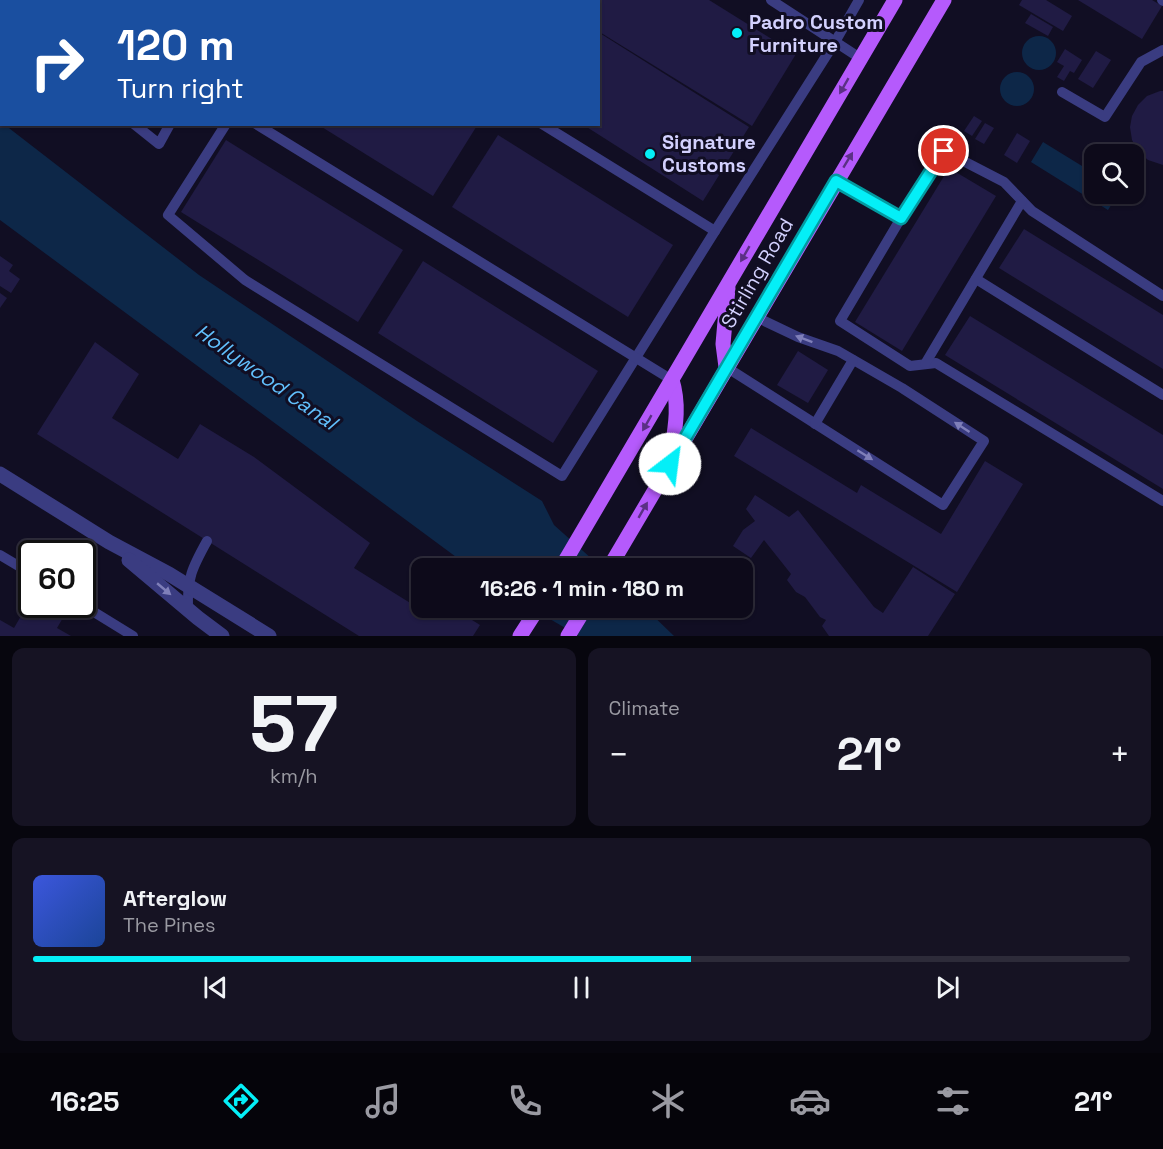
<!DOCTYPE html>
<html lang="en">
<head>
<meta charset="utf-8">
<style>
  body { margin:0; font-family:"Space Grotesk",sans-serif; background:#161323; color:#f1f3f6; height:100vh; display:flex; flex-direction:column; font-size:22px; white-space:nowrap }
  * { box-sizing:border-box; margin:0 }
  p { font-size:20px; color:#9a9aa2 }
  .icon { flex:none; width:33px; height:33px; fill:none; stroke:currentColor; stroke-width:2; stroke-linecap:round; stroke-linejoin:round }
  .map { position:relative; height:636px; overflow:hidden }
  .sheet { display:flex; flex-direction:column; gap:12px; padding:12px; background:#07060e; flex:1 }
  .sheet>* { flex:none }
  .guide { position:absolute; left:0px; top:0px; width:600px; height:126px; box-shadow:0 2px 4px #0004,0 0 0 2px #2d2b39; background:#1a4fa0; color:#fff; overflow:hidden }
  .fabs { position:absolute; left:1084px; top:144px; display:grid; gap:12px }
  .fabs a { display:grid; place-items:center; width:60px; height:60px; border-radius:12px; background:#0d0a1a; box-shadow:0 2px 4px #0004,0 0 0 2px #2d2b39; font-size:30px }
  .speed { position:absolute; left:18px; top:540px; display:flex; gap:12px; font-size:30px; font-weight:700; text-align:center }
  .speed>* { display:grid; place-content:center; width:78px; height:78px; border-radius:50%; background:#0d0a1a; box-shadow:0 2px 4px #0004,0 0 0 2px #2d2b39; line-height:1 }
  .speed .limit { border:3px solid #111; border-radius:9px; background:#fff; color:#111 }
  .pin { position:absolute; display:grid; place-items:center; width:51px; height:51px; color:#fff; margin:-26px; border:3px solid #fff; border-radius:50%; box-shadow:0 2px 6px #0007 }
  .me { position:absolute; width:66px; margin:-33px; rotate:30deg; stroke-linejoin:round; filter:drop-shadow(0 0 4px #0008) }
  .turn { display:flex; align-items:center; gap:21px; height:126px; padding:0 18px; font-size:27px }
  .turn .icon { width:78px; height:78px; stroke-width:2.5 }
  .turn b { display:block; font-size:42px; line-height:51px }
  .big { font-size:45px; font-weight:700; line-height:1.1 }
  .sheet .tile { flex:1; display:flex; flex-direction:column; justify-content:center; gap:9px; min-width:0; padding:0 21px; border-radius:12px; background:#161323 }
  .sheet .dial { align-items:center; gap:0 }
  .dial b { font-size:78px; line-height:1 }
  .song { display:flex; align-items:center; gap:18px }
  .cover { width:72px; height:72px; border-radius:9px; background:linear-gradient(135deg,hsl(230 70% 55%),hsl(220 70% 35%)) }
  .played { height:6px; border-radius:3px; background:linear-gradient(90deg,#04eff7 60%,#2d2b39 60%) }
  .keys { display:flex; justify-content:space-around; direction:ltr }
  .heat { display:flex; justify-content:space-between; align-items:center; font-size:33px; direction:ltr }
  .sheet .tiles { flex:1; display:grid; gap:12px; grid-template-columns:1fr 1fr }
  .tile:last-child { grid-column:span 2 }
  .trip { position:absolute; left:411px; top:558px; width:342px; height:60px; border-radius:12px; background:#0d0a1a; box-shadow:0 2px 4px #0004,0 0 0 2px #2d2b39; font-weight:700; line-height:60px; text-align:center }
  .dock { display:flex; height:96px; justify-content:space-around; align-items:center; background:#05040a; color:#9a9aa2 }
  .dock .icon { width:42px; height:42px }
  .dock .selected { color:#04eff7 }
  .dock b { font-size:27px; color:#f1f3f6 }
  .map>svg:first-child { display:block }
  .water { fill:#0d2748 }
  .building { fill:#201b44 }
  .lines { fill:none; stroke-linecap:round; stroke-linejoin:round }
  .service { stroke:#3a3c81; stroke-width:10 }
  .tertiary { stroke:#3a3c81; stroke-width:15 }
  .primary { stroke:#b55afc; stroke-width:15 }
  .oneway { fill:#5b3085 }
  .oneway2 { fill:#7f7fb9 }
  .route-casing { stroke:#039ba1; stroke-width:15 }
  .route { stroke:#04eff7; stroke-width:10 }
  .poi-dot { fill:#04eff7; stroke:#110e23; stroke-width:2 }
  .labels { text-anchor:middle; stroke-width:6; stroke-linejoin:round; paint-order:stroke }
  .poi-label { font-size:20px; font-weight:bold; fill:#d3d1fe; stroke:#110e23; text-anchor:start }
  .street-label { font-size:20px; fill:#d3d1fe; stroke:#110e23 }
  .water-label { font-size:21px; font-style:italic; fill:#61bffc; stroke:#110e23 }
</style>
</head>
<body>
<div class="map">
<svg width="1163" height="636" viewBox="0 0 1163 636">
  <rect width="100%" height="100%" fill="#110e23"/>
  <g class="water">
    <circle cx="1039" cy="53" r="17"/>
    <circle cx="1017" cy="89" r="17"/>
    <path d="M0,121L2,124L5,125L199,275L417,421L542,501L554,525L602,568H471L0,220Z"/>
    <path d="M1043,142L1095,174V194H1118L1108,210L1031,162Z"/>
    <path d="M531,608H645L674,636H579Z"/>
  </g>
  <g class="building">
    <path d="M598,0H709L796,54L752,126L598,31Z"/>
    <path d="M1022,0H1046L1072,16L1063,31L1019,5Z"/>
    <path d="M1078,0H1152L1162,6L1142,39Z"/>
    <path d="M1031,14L1053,27L1048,36L1025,23Z"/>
    <path d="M598,32L749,127L703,201L582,124H598Z"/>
    <path d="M1065,49L1082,60L1074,73L1070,71L1064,81L1057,77L1064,66L1057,62Z"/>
    <path d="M1096,51L1111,60L1093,88L1078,79Z"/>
    <path d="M1160,91H1163V165L1148,160L1138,151L1132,140L1130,127L1132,116L1138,105L1147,96Z"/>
    <path d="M974,116L982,121L972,136L964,131Z"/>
    <path d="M985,123L994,128L984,144L975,139Z"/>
    <path d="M317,124H478L433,196Z"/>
    <path d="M1017,133L1030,141L1017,163L1004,155Z"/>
    <path d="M498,135L673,245L628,317L452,207Z"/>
    <path d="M226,140L403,250L358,322L181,212Z"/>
    <path d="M949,168L996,196L902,351L855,322Z"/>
    <path d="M1024,229L1163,315V369L999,268Z"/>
    <path d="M0,256L13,265L9,271L20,279L11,293L0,286Z"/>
    <path d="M423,261L598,371L553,443L378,333Z"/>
    <path d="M0,293L7,298L0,308Z"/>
    <path d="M970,316L1163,435V489L945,355Z"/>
    <path d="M95,342L139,374L112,418L178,459L200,424L254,457L370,543L354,568L436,619L443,608H453L480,625L473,636H359L37,434Z"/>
    <path d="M798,351L828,370L808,403L777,385Z"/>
    <path d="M751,428L857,493L861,485L941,534L985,461L1023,484L957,592L734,456Z"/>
    <path d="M755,495L789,517L798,510L874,607L883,613L913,567L955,594L928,636H829L822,626L826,620L820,617L805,597L796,592L787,580L791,574L764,540L751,558L733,546L743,530L755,521L746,509Z"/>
    <path d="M28,604L39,611L43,604H71L57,628L71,636H0V620L14,628Z"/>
  </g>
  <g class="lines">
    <g class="service">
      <path d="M237,0L239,2"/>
      <path d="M340,0L342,2"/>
      <path d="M771,0L860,58"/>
      <path d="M1162,0L1163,1"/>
      <path d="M289,2L290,0"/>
      <path d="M0,44L2,45"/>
      <path d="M1062,92L1105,117L1141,62L1163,50"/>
      <path d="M134,124L159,144L170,124"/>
      <path d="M226,124L168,215L245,280L562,476L715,231L542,124"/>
      <path d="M256,124L672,380"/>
      <path d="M836,181L901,218"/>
      <path d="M715,231L835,42L859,0"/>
      <path d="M976,279L1163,395"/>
      <path d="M1163,296L1032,211L1004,182L944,151L901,218L840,321L910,366L936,363L1163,501"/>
      <path d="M925,364L1022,201"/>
      <path d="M726,367L943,505L984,441L902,388L838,351L798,337L756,317"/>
      <path d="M815,424L853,360"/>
      <path d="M0,555L32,574"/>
      <path d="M81,604L133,636"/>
      <path d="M188,609C187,578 192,568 207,541"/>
    </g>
    <g class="tertiary">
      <path d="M0,474L109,542L169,574L269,636"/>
      <path d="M129,560L198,618L222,636"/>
    </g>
    <g class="primary">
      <path d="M726,367L723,344L728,288"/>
      <path d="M671,455C675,429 680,406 672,380"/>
      <path d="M561,568L895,0"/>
      <path d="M609,568L944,0"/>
      <path d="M520,636L538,608"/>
      <path d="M568,636L585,608"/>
    </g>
  </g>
  <defs><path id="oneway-solid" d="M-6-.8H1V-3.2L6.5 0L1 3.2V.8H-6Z" transform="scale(1.5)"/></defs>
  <g class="oneway">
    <use href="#oneway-solid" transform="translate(844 86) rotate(120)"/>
    <use href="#oneway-solid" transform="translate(848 160) rotate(-59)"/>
    <use href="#oneway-solid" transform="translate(745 254) rotate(120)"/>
    <use href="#oneway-solid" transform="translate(647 423) rotate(120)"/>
    <use href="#oneway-solid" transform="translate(643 510) rotate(-60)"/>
  </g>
  <g class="oneway2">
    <use href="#oneway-solid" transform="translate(804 339) rotate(-159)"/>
    <use href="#oneway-solid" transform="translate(962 427) rotate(-147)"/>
    <use href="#oneway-solid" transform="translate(865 455) rotate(32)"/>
    <use href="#oneway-solid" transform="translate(164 589) rotate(40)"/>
  </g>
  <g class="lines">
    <defs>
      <path id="route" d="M670,464L836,181L901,218L944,151"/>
    </defs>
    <use href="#route" class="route-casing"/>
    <use href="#route" class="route"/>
  </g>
  <g class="poi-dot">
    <circle cx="737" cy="33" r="6"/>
    <circle cx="650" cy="154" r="6"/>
  </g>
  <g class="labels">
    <g class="poi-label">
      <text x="749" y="29">Padro Custom<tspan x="749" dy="23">Furniture</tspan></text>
      <text x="662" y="149">Signature<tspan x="662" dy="23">Customs</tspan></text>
    </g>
    <g class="street-label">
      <text transform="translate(757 273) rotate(-60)" y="7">Stirling Road</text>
    </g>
    <g class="water-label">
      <text transform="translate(266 377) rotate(35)" y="7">Hollywood Canal</text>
    </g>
  </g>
</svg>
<div class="fabs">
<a><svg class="icon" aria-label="search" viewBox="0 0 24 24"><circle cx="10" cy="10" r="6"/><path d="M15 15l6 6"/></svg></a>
</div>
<div class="speed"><div class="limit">60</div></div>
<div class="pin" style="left:944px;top:151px;background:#d93025"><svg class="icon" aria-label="arrive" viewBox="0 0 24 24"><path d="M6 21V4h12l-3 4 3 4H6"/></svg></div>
<svg class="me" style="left:670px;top:464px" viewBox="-20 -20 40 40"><circle r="19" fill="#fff"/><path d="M0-13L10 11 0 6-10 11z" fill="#04eff7"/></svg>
<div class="trip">16:26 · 1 min · 180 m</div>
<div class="guide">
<div class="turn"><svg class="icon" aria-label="right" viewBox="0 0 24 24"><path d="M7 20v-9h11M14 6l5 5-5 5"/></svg><div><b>120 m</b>Turn right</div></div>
</div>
</div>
<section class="sheet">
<div class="tiles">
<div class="tile dial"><b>57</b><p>km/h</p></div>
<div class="tile"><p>Climate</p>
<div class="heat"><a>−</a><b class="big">21°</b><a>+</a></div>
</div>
<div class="tile">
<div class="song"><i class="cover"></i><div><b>Afterglow</b><p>The Pines</p></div></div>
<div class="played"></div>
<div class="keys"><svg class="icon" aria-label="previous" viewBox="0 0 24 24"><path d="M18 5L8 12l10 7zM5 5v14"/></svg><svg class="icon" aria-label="pause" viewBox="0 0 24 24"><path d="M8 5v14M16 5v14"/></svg><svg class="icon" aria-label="next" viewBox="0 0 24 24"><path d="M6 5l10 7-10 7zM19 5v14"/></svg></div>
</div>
</div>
</section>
<nav class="dock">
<b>16:25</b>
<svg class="icon selected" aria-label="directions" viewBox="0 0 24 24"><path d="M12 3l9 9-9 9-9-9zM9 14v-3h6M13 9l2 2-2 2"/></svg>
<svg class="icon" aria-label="music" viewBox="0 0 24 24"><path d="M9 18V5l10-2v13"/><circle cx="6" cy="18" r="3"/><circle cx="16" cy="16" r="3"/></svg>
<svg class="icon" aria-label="phone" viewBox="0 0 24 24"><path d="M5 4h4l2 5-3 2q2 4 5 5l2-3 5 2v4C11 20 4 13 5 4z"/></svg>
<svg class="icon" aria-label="climate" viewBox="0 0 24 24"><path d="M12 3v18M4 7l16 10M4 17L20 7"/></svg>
<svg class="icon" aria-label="car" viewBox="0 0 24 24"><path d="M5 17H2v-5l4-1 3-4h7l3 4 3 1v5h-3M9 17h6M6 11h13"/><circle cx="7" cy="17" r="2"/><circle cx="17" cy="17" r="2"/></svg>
<svg class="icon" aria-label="filters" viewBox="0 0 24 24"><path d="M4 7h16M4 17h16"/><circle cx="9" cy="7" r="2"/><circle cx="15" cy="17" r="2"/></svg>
<b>21°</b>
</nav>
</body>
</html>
